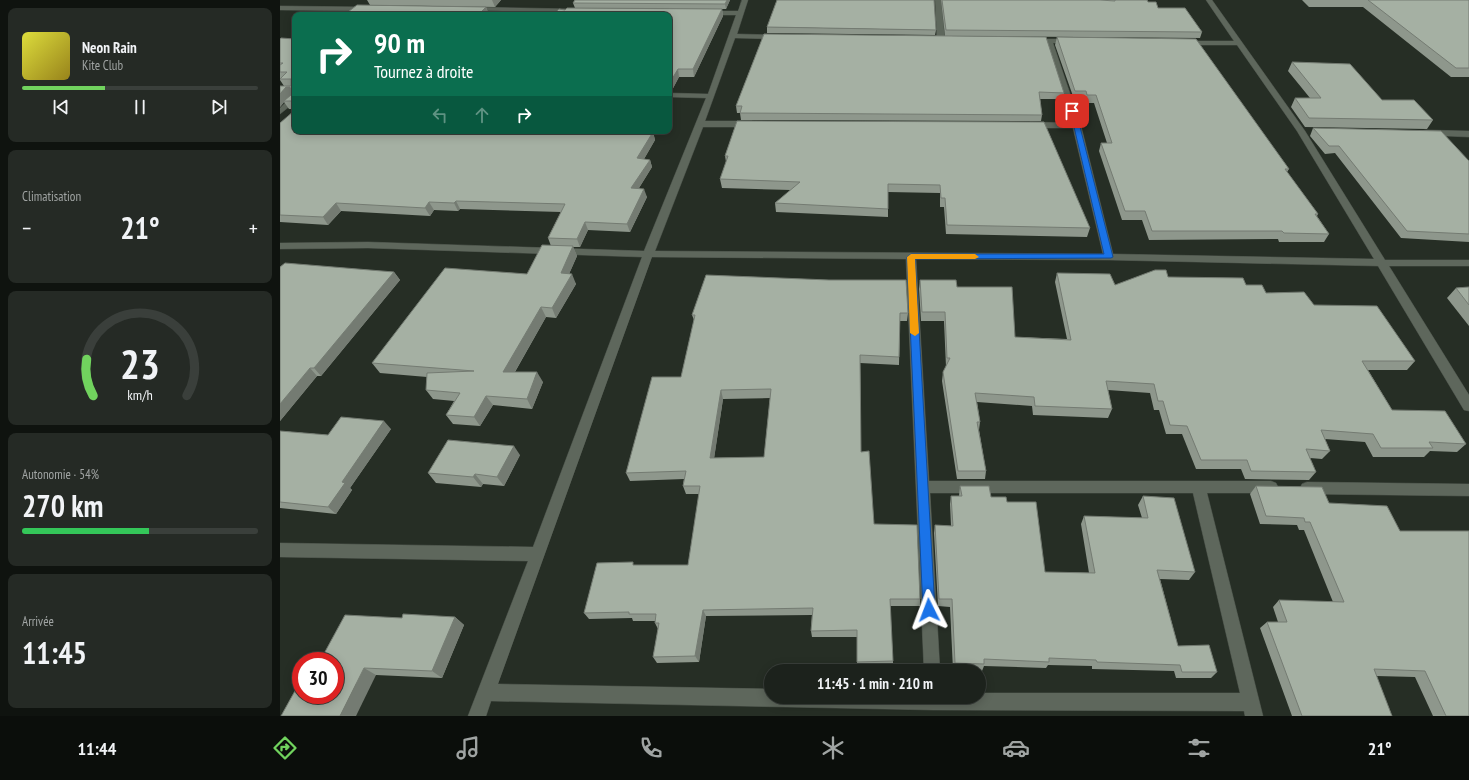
<!DOCTYPE html>
<html lang="fr">
<head>
<meta charset="utf-8">
<style>
  body { margin:0; font-family:"PT Sans Narrow",sans-serif; background:#252a25; color:#f1f3f6; height:100vh; display:flex; flex-direction:column; font-size:15px; white-space:nowrap }
  * { box-sizing:border-box; margin:0 }
  p { font-size:13px; color:#a0a4a3 }
  .icon { flex:none; width:22px; height:22px; fill:none; stroke:currentColor; stroke-width:2; stroke-linecap:round; stroke-linejoin:round }
  .map { position:relative; flex:1; overflow:hidden }
  .drawer { display:flex; flex-direction:column; gap:8px; padding:8px; background:#0f130f; width:280px }
  .drawer>* { flex:none }
  .top-card { position:absolute; left:12px; top:12px; width:380px; height:122px; border-radius:8px; box-shadow:0 2px 10px #0003,0 0 0 1px #3a3f3b; background:#0b6e4f; color:#fff; overflow:hidden }
  .speed { position:absolute; left:12px; top:652px; display:flex; gap:8px; font-size:20px; font-weight:700; text-align:center }
  .speed>* { display:grid; place-content:center; width:52px; height:52px; border-radius:50%; background:#1c221c; box-shadow:0 2px 10px #0003,0 0 0 1px #3a3f3b; line-height:1 }
  .speed .limit { border:6px solid #d22; background:#fff; color:#111 }
  .pin { position:absolute; display:grid; place-items:center; width:34px; height:34px; color:#fff; margin:-17px; border-radius:8px; box-shadow:0 2px 6px #0006 }
  .me { position:absolute; width:44px; margin:-22px; rotate:357deg; stroke-linejoin:round; filter:drop-shadow(0 0 3px #0008) }
  .turn { display:flex; align-items:center; gap:14px; height:84px; padding:0 16px; font-size:18px }
  .turn .icon { width:52px; height:52px; stroke-width:2.5 }
  .turn b { display:block; font-size:28px; line-height:34px }
  .lanes { display:flex; align-items:center; height:38px; padding:0 16px; background:#0003; justify-content:center; gap:20px; direction:ltr }
  .lanes .off { opacity:.35 }
  .big { font-size:30px; font-weight:700; line-height:1.1 }
  .drawer .card { flex:1; display:flex; flex-direction:column; justify-content:center; gap:6px; min-width:0; padding:0 14px; border-radius:8px; background:#252a25 }
  .drawer .dial { align-items:center; gap:0 }
  .dial svg { height:104px; overflow:visible; fill:none; stroke:#3a3f3b; stroke-width:7; stroke-linecap:round; text-anchor:middle }
  .dial text { fill:#f1f3f6; stroke:none }
  .song { display:flex; align-items:center; gap:12px }
  .cover { width:48px; height:48px; border-radius:6px; background:linear-gradient(135deg,hsl(60 70% 55%),hsl(50 70% 35%)) }
  .played { height:4px; border-radius:2px; background:linear-gradient(90deg,#71d35e 35%,#3a3f3b 35%) }
  .keys { display:flex; justify-content:space-around; direction:ltr }
  .heat { display:flex; justify-content:space-between; align-items:center; font-size:22px; direction:ltr }
  .charge { height:6px; border-radius:3px; background:linear-gradient(90deg,#34c759 54%,#3a3f3b 0) }
  .trip { position:absolute; left:484px; top:664px; width:222px; height:40px; border-radius:20px; background:#1c221c; box-shadow:0 2px 10px #0003,0 0 0 1px #3a3f3b; font-weight:700; line-height:40px; text-align:center }
  .menu { display:flex; height:64px; justify-content:space-around; align-items:center; background:#0b0e0b; color:#a0a4a3 }
  .menu .icon { width:28px; height:28px }
  .menu .on { color:#71d35e }
  .menu b { font-size:18px; color:#f1f3f6 }
  main { display:flex; flex:1; min-height:0 }
  .map>svg:first-child { display:block }
  .lines { fill:none; stroke-linecap:round; stroke-linejoin:round }
  .minor-casing { stroke:#454c44; stroke-width:1 }
  .minor { fill:#5e675c; fill-rule:evenodd }
  .wall { fill:#8e978c; fill-rule:evenodd }
  .shaded-wall { fill:#747b72 }
  .building { fill:#a5b0a3; stroke:#747b72; fill-rule:evenodd }
  .route { fill:#1a73e8; stroke:#114b97 }
  .slow { fill:#f59e0b }
</style>
</head>
<body>
<main>
<section class="drawer">
<div class="card">
<div class="song"><i class="cover"></i><div><b>Neon Rain</b><p>Kite Club</p></div></div>
<div class="played"></div>
<div class="keys"><svg class="icon" aria-label="previous" viewBox="0 0 24 24"><path d="M18 5L8 12l10 7zM5 5v14"/></svg><svg class="icon" aria-label="pause" viewBox="0 0 24 24"><path d="M8 5v14M16 5v14"/></svg><svg class="icon" aria-label="next" viewBox="0 0 24 24"><path d="M6 5l10 7-10 7zM19 5v14"/></svg></div>
</div>
<div class="card"><p>Climatisation</p>
<div class="heat"><a>−</a><b class="big">21°</b><a>+</a></div>
</div>
<div class="card dial"><svg viewBox="0 0 100 80">
<path d="M14 69A42 42 0 1 1 86 69"/>
<path d="M14 69A42 42 0 0 1 9 41" stroke="#71d35e"/>
<text x="50" y="56" font-size="32" font-weight="700">23</text>
<text x="50" y="72" font-size="11">km/h</text>
</svg></div>
<div class="card"><p>Autonomie · 54%</p><b class="big">270 km</b><div class="charge"></div></div>
<div class="card"><p>Arrivée</p><b class="big">11:45</b></div>
</section>
<div class="map">
<svg width="1189" height="716" viewBox="0 0 1189 716">
  <rect width="100%" height="100%" fill="#262e25"/>
  <g class="lines">
    <defs>
      <g id="minor">
        <path d="M462,0H468L457,34L498,35L502,37L498,39L455,38L425,121H472L476,124L472,127H423L375,251L823,254L793,128H750L746,125L750,122L792,123L766,43H750L746,41L750,39H795V43H773L801,126L833,254L1094,259L1017,131L957,45H902L898,43L902,41H954L926,0H932L1025,131L1105,260H1189V266H1109L1189,395V411L1184,410L1098,266L829,260L636,259L649,481H991L996,483L998,487L996,491L991,493H927L983,716H965L964,711L653,710L211,701L206,716H188L248,561L0,557V543L253,547L362,257L88,248L0,249V243L88,242L364,251L426,98L389,97V93L428,94L456,15H427L424,13L427,11H458ZM372,257L626,259L644,671H660L650,493H913L960,693H699V697H491V689L218,684Z"/>
        <path d="M655,0H661L665,40L661,42L657,40Z"/>
        <path d="M0,6L88,7L91,9L88,11L0,10Z"/>
        <path d="M191,7L294,9L297,11L294,13L189,10V8Z"/>
        <path d="M12,96H15V102L0,114V108Z"/>
        <path d="M1146,130L1189,131V137L1143,135V131Z"/>
        <path d="M1027,482L1189,484V496L1027,494L1022,492L1020,488L1022,484Z"/>
      </g>
    </defs>
    <use href="#minor" class="minor-casing"/>
    <use href="#minor" class="minor"/>
  </g>
  <g class="wall">
    <path d="M87,0H221L215,7L90,5Z"/>
    <path d="M295,0H450L446,9L295,8L293,3Z"/>
    <path d="M661,0H867L868,2L878,8L922,32L920,38L665,36Z"/>
    <path d="M1022,0H1189V77H1171L1083,7H1029Z"/>
    <path d="M206,7L208,12H276L442,9L443,16L414,77H399L391,92L64,15Z"/>
    <path d="M487,27L656,30L655,35L487,33Z"/>
    <path d="M484,34L784,93L783,99H760L762,115L761,121L461,120L460,113H457L456,106Z"/>
    <path d="M777,37L1009,169L1007,172L1038,214L1037,216L1049,234L1044,242H999L998,239L869,240L862,220H842L819,151L821,143H827L814,103H806L804,99H794L775,45Z"/>
    <path d="M0,39H15V109H9L4,102L0,107L4,86L0,80Z"/>
    <path d="M1012,62L1102,100L1153,120L1147,129L1025,127L1011,107L1015,98H1030L1008,71Z"/>
    <path d="M457,121L810,228L807,237L666,234L664,207H660V193L608,192V217L496,212L495,203L511,190L442,188L440,179L446,162L445,156Z"/>
    <path d="M0,123L15,131H369V132H373L375,140L364,159L370,160L372,167L359,188L367,197L350,232L308,230L300,247H293L297,256L289,274L296,284L276,318L266,317L235,372L263,382L252,409L213,405L200,426L173,424L166,415L174,401L153,399L146,390L147,377L100,373L92,363L247,274L271,246L268,238L281,212L180,209L178,211L154,210L150,216L61,211L48,225L0,222Z"/>
    <path d="M1033,128L1189,161V242L1121,238L1055,153L1045,154L1030,136Z"/>
    <path d="M0,267L114,272L120,280L41,376H37L0,421Z"/>
    <path d="M777,273L835,285L888,277L966,285L986,293L1034,305L1135,361L1127,370H1088L1112,410L1186,444L1177,452L1150,451L1144,457H1093L1085,442L1045,439L1050,451L1042,459L1030,458L1036,472L1029,480L965,479L961,469H916L902,434H886L879,410H874L870,393L828,390L832,409L828,418L753,415L752,406L697,402L700,422L699,430L706,471L705,479H677L662,381L663,372L666,367L664,321H641L639,289L640,280L677,287L735,337L787,339L775,282Z"/>
    <path d="M1189,287V326L1167,298L1176,288Z"/>
    <path d="M628,313L627,321H620L619,365L580,363L581,452L594,524L640,599V606H610L613,661V667L577,668V637H532L531,631L532,615L426,616L419,662L377,663L373,657L378,629L375,623V621H353L352,618L309,619L304,613L355,565H408L419,494H406L403,486L404,479L350,481L346,473L401,377L414,320L412,315ZM490,398L484,457L434,458L443,399Z"/>
    <path d="M111,429L70,488L72,490L56,514L0,508V431L48,435Z"/>
    <path d="M240,455L224,486L203,484L201,487L156,483L148,473Z"/>
    <path d="M680,486L711,497L727,502L765,572L809,573L801,524L804,516L862,518L858,505L863,496L915,572L909,580L880,579L898,646L937,672L931,678H896L894,671L812,669V666L768,665L766,668L704,666L702,671L673,670L670,607L658,606L654,533L655,525L671,526L670,504L671,496H679Z"/>
    <path d="M976,486L1049,503L1189,716H1153L1135,677L1096,676L1112,716H1012L980,628L987,622H998L993,607L999,600L1053,602L1024,530H1019L1017,525L980,524L970,494Z"/>
    <path d="M175,617L184,625L162,678L96,675L1,716L122,618Z"/>
  </g>
  <g class="shaded-wall">
    <path d="M212,0H221L215,7Z"/>
    <path d="M447,0H450L446,9L445,4Z"/>
    <path d="M206,7L208,14L201,12Z"/>
    <path d="M442,9L443,16L414,77L413,69Z"/>
    <path d="M398,69L399,77L391,92H389V84Z"/>
    <path d="M6,87H10L15,94L4,101V102L0,107V94Z"/>
    <path d="M15,99V106L12,101Z"/>
    <path d="M373,132L375,140L360,166L357,158Z"/>
    <path d="M370,160L372,167L354,196L351,188Z"/>
    <path d="M364,189L367,197L350,232L347,224Z"/>
    <path d="M176,201L180,209L178,211L174,203Z"/>
    <path d="M149,202L154,210L150,216L145,208Z"/>
    <path d="M56,203L61,211L48,225L43,217Z"/>
    <path d="M305,222L308,230L300,247L297,239Z"/>
    <path d="M293,246L297,256L285,283L281,273Z"/>
    <path d="M114,272L120,280L41,376L34,368Z"/>
    <path d="M292,274L296,284L276,318L272,308Z"/>
    <path d="M261,307L266,317L229,382L223,372Z"/>
    <path d="M30,368L37,376L0,421V404Z"/>
    <path d="M257,372L263,382L252,409L247,399Z"/>
    <path d="M441,390L443,399L433,466L430,458Z"/>
    <path d="M206,396L213,405L200,426L194,417Z"/>
    <path d="M104,421L111,429L70,488L72,490L56,514L48,507L62,482Z"/>
    <path d="M234,446L240,455L224,486L217,477Z"/>
    <path d="M195,474L203,484L201,487L193,477Z"/>
    <path d="M423,610L426,616L419,662L415,656Z"/>
    <path d="M175,617L184,625L162,678L152,671Z"/>
    <path d="M84,668L96,675L76,716H60Z"/>
  </g>
  <g class="building">
    <path d="M295,0H447L445,4L293,3Z"/>
    <path d="M497,0H654L656,30L487,27Z"/>
    <path d="M662,0H820L835,1V0H867L868,2H876L878,8H905L922,32L666,30Z"/>
    <path d="M1088,0H1189V68H1176Z"/>
    <path d="M77,5L206,7L201,12H276L279,9L285,10L287,8L442,9L413,69H398L389,84V15H64Z"/>
    <path d="M484,34L766,37L784,93L759,92L762,115L460,113L462,106H456Z"/>
    <path d="M777,37L916,39L1009,169H1005L1038,214H1035L1049,234L1004,233L1002,231H872L865,211H845L821,143H832L816,95H807L806,91H795Z"/>
    <path d="M1,38L15,39V99L12,101H4L12,94L10,87H6L0,94V86H11V79H0L7,72H0V65L3,63H0V39Z"/>
    <path d="M1012,62L1070,64L1102,100H1134L1153,120L1029,118L1015,98H1041Z"/>
    <path d="M15,110V131H363L373,132L357,158L370,160L351,188L364,189L347,224L305,222L297,239L268,238L285,204L176,201L174,203L149,202L145,208L56,203L43,217L0,215V123Z"/>
    <path d="M457,121L764,122L810,228L667,225L665,198H661L660,185L608,184V209L495,203L520,182L440,179L448,156H445Z"/>
    <path d="M1033,128L1161,131L1189,161V234L1127,231L1059,146H1049Z"/>
    <path d="M262,245L293,246L281,273L292,274L272,308L261,307L223,372H257L247,399L206,396L194,417L166,415L180,393L146,390L147,373L194,371L92,363L165,268L247,274Z"/>
    <path d="M5,263L114,272L34,368H30L0,404V267Z"/>
    <path d="M875,270H886L888,277L963,278L966,285H982L986,293L1024,292L1034,305L1097,306L1135,361H1082L1112,410L1165,411L1186,444L1149,442L1153,448H1101L1093,434L1041,430L1050,451L1026,449L1036,472L971,471L967,460H921L907,426L890,425L883,401H878L874,384L826,381L832,409L755,406L754,397L695,393L700,422H697L706,471H678L663,372L670,358H667L665,312H642L640,280H676L677,287H732L735,337L791,340L777,273L830,274L835,285Z"/>
    <path d="M426,275L549,280H626L628,313H620L619,357L580,355L581,452L589,451L594,524L637,525L640,599H610L613,661L577,662V630L531,631L533,608L423,610L415,656L373,657L379,623H375L376,614H349V612L304,613L317,563L353,562V565H408L420,486H403L406,471L346,473L372,377H401L415,315H412ZM491,389L484,457L430,458L441,390Z"/>
    <path d="M1189,287V305L1176,288Z"/>
    <path d="M61,417L104,421L62,482L65,483L48,507L0,502V431L48,435Z"/>
    <path d="M168,440L234,446L217,477L195,474L193,477L148,473Z"/>
    <path d="M680,486H709L711,497H726L727,502H756L765,572L815,573L804,516L868,518L863,496L894,498L915,572L877,570L898,646L929,645L937,672H902L900,665L817,662L816,660L769,658V662L704,659V664L675,663L672,599H659L655,525L673,526L671,496H682Z"/>
    <path d="M976,486L1042,487L1049,503L1107,506L1120,531H1189V716H1166L1145,671L1094,669L1112,716H1022L987,622H1007L999,600L1064,602L1030,522H1025L1024,518L986,516Z"/>
    <path d="M123,614L175,617L152,671L84,668L60,716H1L21,680V695H55V661H40L65,615L122,618Z"/>
  </g>
  <path class="route" d="M790,110L796,111L833,257L831,258L635,259L655,610L653,614L649,616L644,614L643,610L627,257L631,254H824Z"/>
  <path class="slow" d="M631,254H695L699,257L695,259H635L639,333L635,336L630,333L627,257Z"/>
</svg>
<div class="speed"><div class="limit">30</div></div>
<div class="pin" style="left:792px;top:111px;background:#d93025"><svg class="icon" aria-label="arrive" viewBox="0 0 24 24"><path d="M6 21V4h12l-3 4 3 4H6"/></svg></div>
<svg class="me" style="left:649px;top:610px" viewBox="-20 -20 40 40"><path d="M0-17L14 15 0 8-14 15z" fill="#1a73e8" stroke="#fff" stroke-width="4"/></svg>
<div class="trip">11:45 · 1 min · 210 m</div>
<div class="top-card">
<div class="turn"><svg class="icon" aria-label="right" viewBox="0 0 24 24"><path d="M7 20v-9h11M14 6l5 5-5 5"/></svg><div><b>90 m</b>Tournez à droite</div></div>
<div class="lanes"><svg class="icon off" aria-label="left" viewBox="0 0 24 24"><path d="M17 20v-9H6M10 6l-5 5 5 5"/></svg><svg class="icon off" aria-label="ahead" viewBox="0 0 24 24"><path d="M12 20V5M6 11l6-6 6 6"/></svg><svg class="icon" aria-label="right" viewBox="0 0 24 24"><path d="M7 20v-9h11M14 6l5 5-5 5"/></svg></div>
</div>
</div>
</main>
<nav class="menu">
<b>11:44</b>
<svg class="icon on" aria-label="directions" viewBox="0 0 24 24"><path d="M12 3l9 9-9 9-9-9zM9 14v-3h6M13 9l2 2-2 2"/></svg>
<svg class="icon" aria-label="music" viewBox="0 0 24 24"><path d="M9 18V5l10-2v13"/><circle cx="6" cy="18" r="3"/><circle cx="16" cy="16" r="3"/></svg>
<svg class="icon" aria-label="phone" viewBox="0 0 24 24"><path d="M5 4h4l2 5-3 2q2 4 5 5l2-3 5 2v4C11 20 4 13 5 4z"/></svg>
<svg class="icon" aria-label="climate" viewBox="0 0 24 24"><path d="M12 3v18M4 7l16 10M4 17L20 7"/></svg>
<svg class="icon" aria-label="car" viewBox="0 0 24 24"><path d="M5 17H2v-5l4-1 3-4h7l3 4 3 1v5h-3M9 17h6M6 11h13"/><circle cx="7" cy="17" r="2"/><circle cx="17" cy="17" r="2"/></svg>
<svg class="icon" aria-label="filters" viewBox="0 0 24 24"><path d="M4 7h16M4 17h16"/><circle cx="9" cy="7" r="2"/><circle cx="15" cy="17" r="2"/></svg>
<b>21°</b>
</nav>
</body>
</html>
